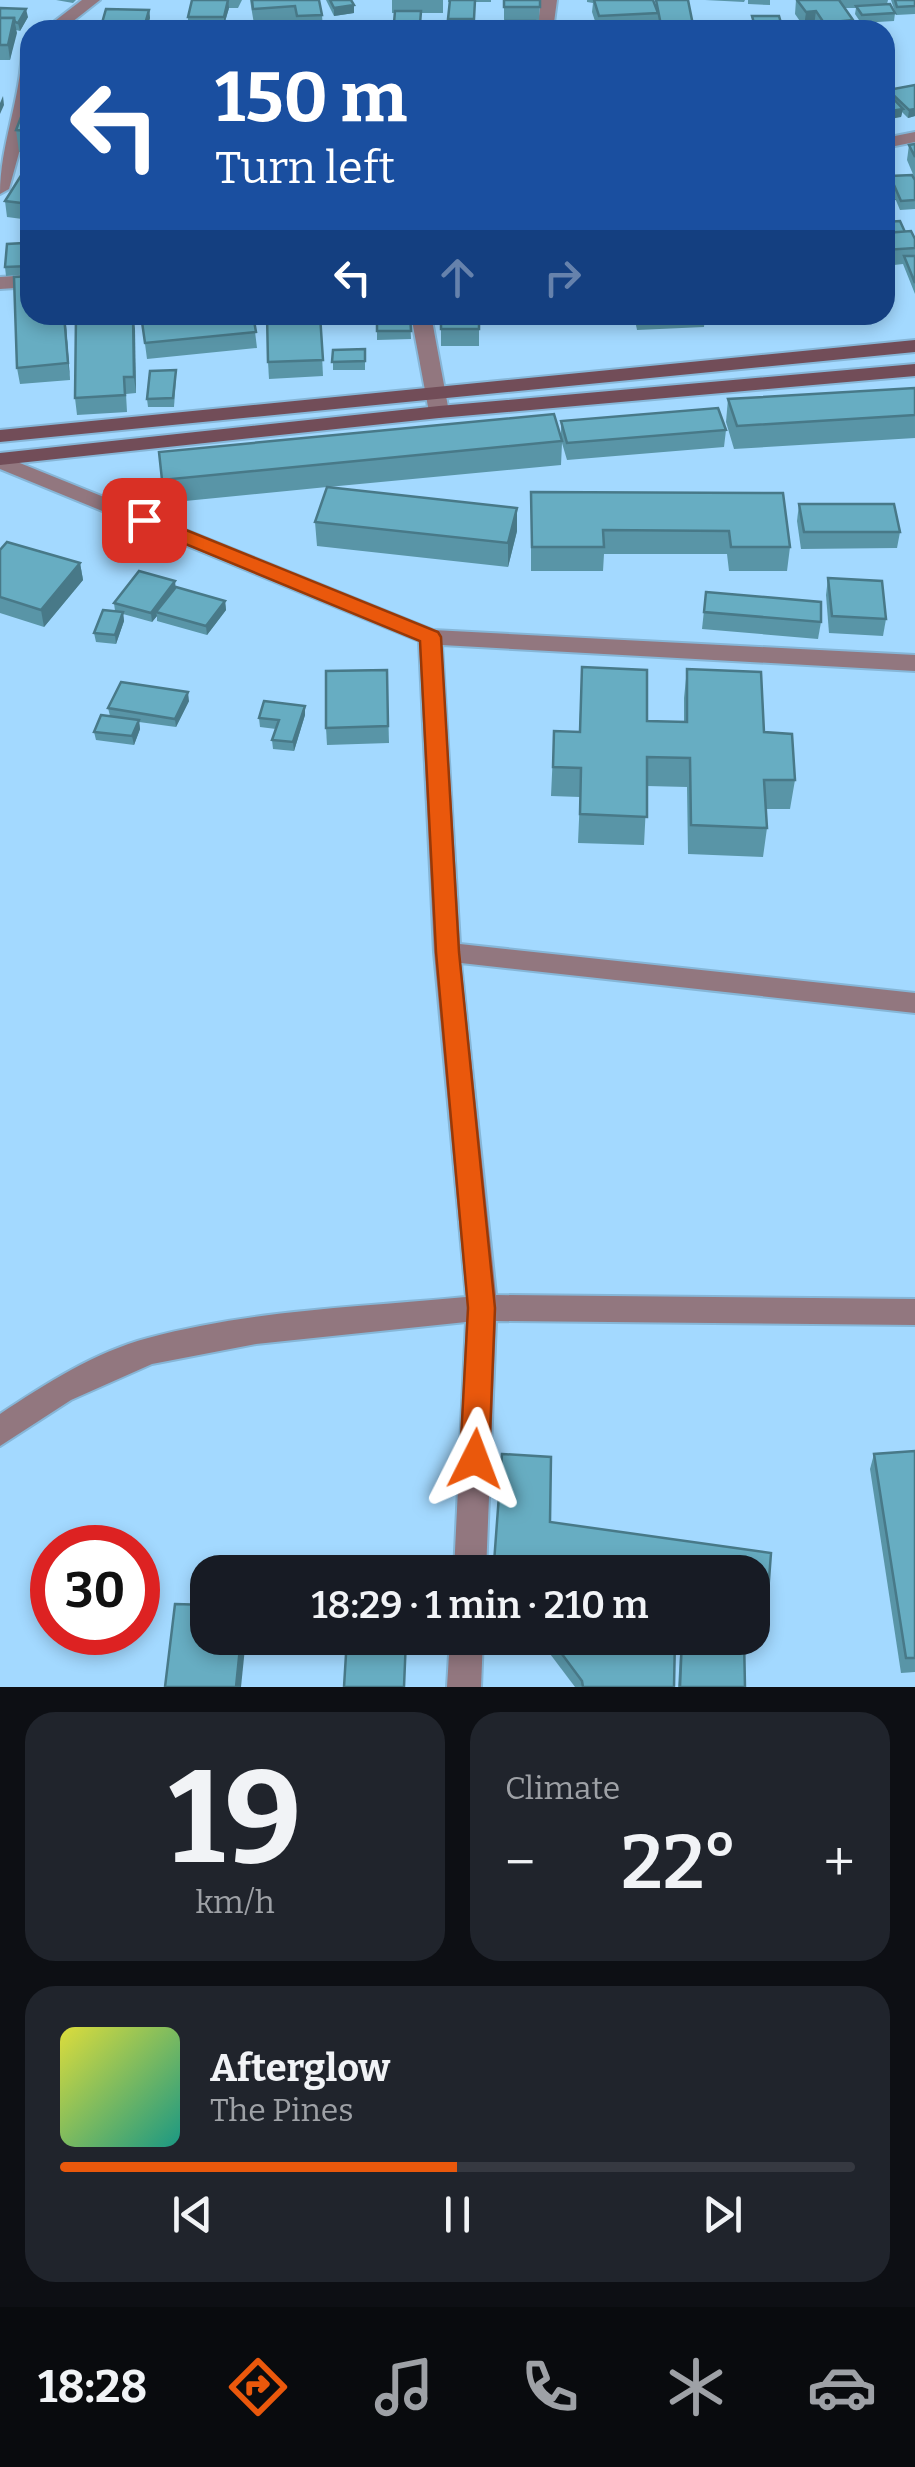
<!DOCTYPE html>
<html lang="en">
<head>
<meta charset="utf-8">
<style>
  body { margin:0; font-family:Bitter,serif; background:#20242c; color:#f1f3f6; height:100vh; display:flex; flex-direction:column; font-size:38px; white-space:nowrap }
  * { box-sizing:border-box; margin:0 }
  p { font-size:32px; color:#9ea1a6 }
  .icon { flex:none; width:55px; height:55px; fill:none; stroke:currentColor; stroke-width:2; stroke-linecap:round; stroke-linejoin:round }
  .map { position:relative; height:1687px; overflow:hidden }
  .panel { display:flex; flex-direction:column; gap:25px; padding:25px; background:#0d0f14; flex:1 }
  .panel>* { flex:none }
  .banner { position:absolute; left:20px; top:20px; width:875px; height:305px; border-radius:30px; box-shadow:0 5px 15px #0003; background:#1a4fa0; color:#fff; overflow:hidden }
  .speed { position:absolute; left:30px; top:1525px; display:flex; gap:20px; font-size:50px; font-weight:700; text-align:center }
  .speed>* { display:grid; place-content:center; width:130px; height:130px; border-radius:50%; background:#171b24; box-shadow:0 5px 15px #0003; line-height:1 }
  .speed .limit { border:15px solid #d22; background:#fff; color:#111 }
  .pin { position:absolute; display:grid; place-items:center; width:85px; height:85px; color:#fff; margin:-42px; border-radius:20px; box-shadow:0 5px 15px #0006 }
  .me { position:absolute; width:110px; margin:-55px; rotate:3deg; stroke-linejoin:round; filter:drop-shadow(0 0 8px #0008) }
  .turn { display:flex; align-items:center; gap:35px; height:210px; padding:0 30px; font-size:45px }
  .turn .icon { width:130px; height:130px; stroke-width:2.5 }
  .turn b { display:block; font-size:70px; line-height:85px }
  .lanes { display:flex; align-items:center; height:95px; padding:0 30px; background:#0003; justify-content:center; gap:50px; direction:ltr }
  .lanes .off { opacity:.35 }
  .big { font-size:75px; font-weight:600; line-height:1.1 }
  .panel .widget { flex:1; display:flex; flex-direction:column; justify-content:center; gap:15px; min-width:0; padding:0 35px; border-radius:30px; background:#20242c }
  .panel .dial { align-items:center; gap:0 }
  .dial b { font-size:130px; line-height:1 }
  .song { display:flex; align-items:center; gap:30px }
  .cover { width:120px; height:120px; border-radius:15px; background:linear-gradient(135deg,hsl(60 70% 55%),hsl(170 70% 35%)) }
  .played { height:10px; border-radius:5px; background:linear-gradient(90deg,#ea580c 50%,#363941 50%) }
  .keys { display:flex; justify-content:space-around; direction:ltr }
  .heat { display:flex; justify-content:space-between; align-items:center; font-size:55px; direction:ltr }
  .panel .tiles { flex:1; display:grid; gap:25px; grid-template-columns:1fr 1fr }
  .widget:last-child { grid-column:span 2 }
  .trip { position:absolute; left:190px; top:1555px; width:580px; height:100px; border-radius:30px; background:#171b24; box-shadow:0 5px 15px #0003; font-weight:600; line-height:100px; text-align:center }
  .dock { display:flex; height:160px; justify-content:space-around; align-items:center; background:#090b0e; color:#9ea1a6 }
  .dock .icon { width:70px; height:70px }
  .dock .current { color:#ea580c }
  .dock b { font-size:45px; color:#f1f3f6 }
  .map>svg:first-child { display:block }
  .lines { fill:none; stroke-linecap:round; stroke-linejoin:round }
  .street-casing { stroke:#86b6d7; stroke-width:4 }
  .secondary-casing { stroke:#86b6d7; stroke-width:4 }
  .street { fill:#92777f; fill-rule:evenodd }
  .secondary { fill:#724d58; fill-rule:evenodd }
  .wall { fill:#5995a7 }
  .shaded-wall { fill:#487988 }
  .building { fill:#67adc2; stroke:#487988; stroke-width:2.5 }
  .route { fill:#ea580c; stroke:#983908; stroke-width:2.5 }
</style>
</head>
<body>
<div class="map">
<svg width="915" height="1687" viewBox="0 0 915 1687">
  <rect width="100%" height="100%" fill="#a3d9ff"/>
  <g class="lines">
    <defs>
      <g id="street">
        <path d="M82,0H100L62,30H43Z"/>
        <path d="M541,0H557L553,30H505L513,25L538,24Z"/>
        <path d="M30,43V113L9,189L0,194C0,144 21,99 22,48Z"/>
        <path d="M915,132V142L885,148V138Z"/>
        <path d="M30,275V287L0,289V277Z"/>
        <path d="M411,315H431L449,412L446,416L439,418L429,412Z"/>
        <path d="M0,455L433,630L915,655V671L442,645L460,944L915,993V1013L461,963L496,1295L915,1299V1325L496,1321L486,1572H454L466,1322L256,1344L152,1364L71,1400L0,1446V1414C45,1384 95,1352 148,1338C251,1310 361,1307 466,1297L434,952L419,641L0,469Z"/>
        <path d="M450,1638H483L481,1687H447Z"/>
      </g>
      <g id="secondary">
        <path d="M915,340V352L0,442V430Z"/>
        <path d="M915,364V376L439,418L0,465V453L439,406Z"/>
      </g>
    </defs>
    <use href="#street" class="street-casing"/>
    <use href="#secondary" class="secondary-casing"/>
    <use href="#street" class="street"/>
    <use href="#secondary" class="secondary"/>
  </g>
  <g class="wall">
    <path d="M56,0H76L73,3Z"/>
    <path d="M192,0H242L238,8H229L224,25H188V17Z"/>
    <path d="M250,0H319L322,15L323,30H298L296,21L254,24Z"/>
    <path d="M326,0H351L354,5V13L334,16Z"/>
    <path d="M392,0H443V13H421L420,30H346H394L395,13H392Z"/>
    <path d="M448,0H491V2H475L474,25L505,26L506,22H504V0H540L539,22H535V30L448,27L450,2H448Z"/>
    <path d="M587,0H653L656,8V0L694,30H658L657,23V28L598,30L592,12L593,3L587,2Z"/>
    <path d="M705,0H745L744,2Z"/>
    <path d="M748,0H770V5L748,4Z"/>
    <path d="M796,0H888L887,4L895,13L894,21L861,23L855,14L856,8H845L852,30H817L814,26L804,27L795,14Z"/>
    <path d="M891,0H915V14L896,15Z"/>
    <path d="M0,8L28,17L20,31L16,30L10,60H0Z"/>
    <path d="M149,10L150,18L146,30H103L102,23Z"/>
    <path d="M915,85V116L908,118L902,112L901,117L888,93V90Z"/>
    <path d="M30,99V153L19,152L16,130Z"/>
    <path d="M915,144V179L907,160L909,145Z"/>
    <path d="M30,174V220L7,217L5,201Z"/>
    <path d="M890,176L915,180V209L900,210L889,184Z"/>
    <path d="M885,222L905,232L915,239V294L903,264L885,266Z"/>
    <path d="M30,223V274L6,276L5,267L24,243Z"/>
    <path d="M30,315L66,325L70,380L20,384L17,368Z"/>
    <path d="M72,315H253L257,348L147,359L142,321H134L136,393L126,394L127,412L77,415L75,398L76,324H74Z"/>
    <path d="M320,315L323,376L269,379L268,362Z"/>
    <path d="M377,315H410L411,339L377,340Z"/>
    <rect x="441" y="315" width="38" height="31"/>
    <path d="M634,315H705L704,327L637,330Z"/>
    <path d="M715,315H799L798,321L718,325Z"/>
    <path d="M802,315H871L806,323Z"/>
    <path d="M365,349V370H333V350Z"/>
    <path d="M176,370V379L174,407H148L147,399Z"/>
    <path d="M915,388V438L734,449L726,422L728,399Z"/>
    <path d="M561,421L726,430L724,447L567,460L562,443L561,465L328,487L517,508V531L508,567L317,546L315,522L327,487L165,503L159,452L561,436Z"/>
    <path d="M531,492L783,493L790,547L787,571H729L727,554H604L603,571H531Z"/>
    <path d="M799,504L900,532L897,548L801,549L797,521Z"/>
    <path d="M0,550L80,563L83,580L44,627L0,613Z"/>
    <path d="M828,578L886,619L883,636L829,633L826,595Z"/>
    <path d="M176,587L225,601L226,610L207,635L157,621V616L152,622L123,614L124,621L116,644L96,642L94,633L115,611L114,603Z"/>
    <path d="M706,592L821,622L818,639L702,629Z"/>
    <path d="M582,667L647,721L684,722V698L687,669L764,732L795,780L790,809H766L767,828L763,857L688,854L687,787L647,786L644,845L578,843L580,797L551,796L554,731L579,732Z"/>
    <path d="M387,670L389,743L327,745L326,728Z"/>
    <path d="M189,701L176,727L139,722L140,729L134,745L96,740L94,732L110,716L108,708Z"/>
    <path d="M305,715L294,751L273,749L272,740L276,729L260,727L259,718Z"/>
    <path d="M915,1451V1672L901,1673L870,1469L874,1454Z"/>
    <path d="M502,1454L551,1457L550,1522L771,1553L767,1606L763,1626L752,1625V1572H494Z"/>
    <path d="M538,1638H675L674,1687H575Z"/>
    <path d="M681,1638H744L745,1687H678Z"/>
  </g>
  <g class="shaded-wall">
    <path d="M228,0L229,8L224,25V17Z"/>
    <path d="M354,5V13L334,16V8Z"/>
    <path d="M26,9L28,17L20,31L18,23Z"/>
    <path d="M149,10L150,18L146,30L145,24Z"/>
    <path d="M816,11L814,26L804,27L806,12Z"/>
    <path d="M14,18L17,33L10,60L8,45Z"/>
    <path d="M853,20L852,30H823L824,23Z"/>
    <path d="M3,96L4,105L0,114V103Z"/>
    <path d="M903,109L901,117L885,120V112Z"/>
    <path d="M915,109V116L908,118L909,110Z"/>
    <path d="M894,199L892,215L885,216V200Z"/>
    <path d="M65,315L66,325L70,380L68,363Z"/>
    <path d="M133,315L135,329L136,393L134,377Z"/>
    <path d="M517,508V531L508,567V543Z"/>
    <path d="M80,563L83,580L44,627L41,610Z"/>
    <path d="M175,581L176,590L156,612L157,616L152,622L151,613Z"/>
    <path d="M225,601L226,610L207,635L206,626Z"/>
    <path d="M123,612L124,621L116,644L115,635Z"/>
    <path d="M188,692L189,701L176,727L175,719Z"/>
    <path d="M305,706V715L294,751L293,742Z"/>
    <path d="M139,720L140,729L134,745L132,736Z"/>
    <path d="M241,1638H246L241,1687H236Z"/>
  </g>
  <g class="building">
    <path d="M192,0H228L224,17H188Z"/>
    <path d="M252,0H319L322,15L297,16L295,6L253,9Z"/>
    <path d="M330,0H351L354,5L334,8Z"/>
    <path d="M450,0H475L474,19H448Z"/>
    <rect x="504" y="0" width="36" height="7"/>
    <path d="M594,0H653L658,13L599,16Z"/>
    <path d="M656,0H688L694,30H662Z"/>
    <path d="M797,0H839L853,20L824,23L816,11L806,12Z"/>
    <path d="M895,0H915V6L897,7Z"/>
    <path d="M890,4L895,13L862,15L856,6Z"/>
    <path d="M0,8L26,9L18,23L15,22L14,18H0Z"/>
    <path d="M106,9L149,10L145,24L102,23Z"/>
    <path d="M395,11H421L420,24L394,23Z"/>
    <path d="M752,16H779L783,30H756Z"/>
    <path d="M0,18H14L8,45H0Z"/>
    <path d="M506,21H535V30H462L463,25L505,26Z"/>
    <path d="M346,29L408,30H346Z"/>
    <path d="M915,85V109L909,110L888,90Z"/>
    <path d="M885,90L903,109L885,112Z"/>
    <path d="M28,99H30V131L16,130Z"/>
    <path d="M915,144V157L909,145Z"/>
    <path d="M22,174H30V204L5,201Z"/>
    <path d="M912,175L915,180V200L901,201L890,176Z"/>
    <path d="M885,186L894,199L885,200Z"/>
    <path d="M900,221L905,232L885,233V222Z"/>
    <path d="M27,223H30V266L5,267L7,244L24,243Z"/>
    <path d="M911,231L915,239V248L885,250V233Z"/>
    <path d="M904,256H915V283Z"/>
    <path d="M30,276V315H64L68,363L17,368L14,277Z"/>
    <path d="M99,315H133L134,377H124L125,395L75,398L76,316Z"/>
    <path d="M141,315H253L256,332L145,343Z"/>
    <path d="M267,315H320L323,360L268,362Z"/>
    <path d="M377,315H410L411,331H377Z"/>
    <rect x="441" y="315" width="38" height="14"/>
    <path d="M365,349V361L332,362L333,350Z"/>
    <path d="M176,370L173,398L147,399L150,371Z"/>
    <path d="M915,388V415L737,426L728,399Z"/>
    <path d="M718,408L726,430L567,443L561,421Z"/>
    <path d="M554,414L562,441L162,480L159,452Z"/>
    <path d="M327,487L517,508L508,543L315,522Z"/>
    <path d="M531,492L783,493L790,547H731L729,531L603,530L604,547H532Z"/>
    <path d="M799,504H894L900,532H804Z"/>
    <path d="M7,542L80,563L41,610L0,597V550Z"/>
    <path d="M139,571L175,581L151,613L114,603Z"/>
    <path d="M828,578L882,581L886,619L832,616Z"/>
    <path d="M176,587L225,601L206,626L156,612Z"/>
    <path d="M706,592L821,602V622L704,612Z"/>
    <path d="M103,610L123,612L115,635L94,633Z"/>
    <path d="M582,667L647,670V721L687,722V669L761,672L764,732L792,734L795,780H764L767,828L691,825L690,758L647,757V817L580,814L581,768L553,767L554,731L580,732Z"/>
    <path d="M387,670L388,726L326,728V671Z"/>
    <path d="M121,682L188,692L175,719L108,708Z"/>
    <path d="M264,701L305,706L293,742L272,740L279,720L259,718Z"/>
    <path d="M101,715L139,720L132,736L94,732Z"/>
    <path d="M915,1451V1658H906L874,1454Z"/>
    <path d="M502,1454L551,1457L550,1522L771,1553L767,1606L752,1604V1572H555L494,1563Z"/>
    <path d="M175,1604L208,1605V1638H241L236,1687H165Z"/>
    <path d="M347,1638H406L404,1687H344Z"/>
    <path d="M550,1638H675L674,1687H583L582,1681Z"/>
    <path d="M682,1638H744L745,1687H680Z"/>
  </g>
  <path class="route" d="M144,513L438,632L441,637L459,952L495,1308L489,1459L485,1468L475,1472L465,1468L460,1459L468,1308L436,952L420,641L137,524V515Z"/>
</svg>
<div class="speed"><div class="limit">30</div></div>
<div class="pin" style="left:144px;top:520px;background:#d93025"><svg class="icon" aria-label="arrive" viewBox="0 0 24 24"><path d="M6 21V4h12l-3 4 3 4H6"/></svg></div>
<svg class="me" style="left:475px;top:1459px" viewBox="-20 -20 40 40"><path d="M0-17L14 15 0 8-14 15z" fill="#ea580c" stroke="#fff" stroke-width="4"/></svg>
<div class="trip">18:29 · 1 min · 210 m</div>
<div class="banner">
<div class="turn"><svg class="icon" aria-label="left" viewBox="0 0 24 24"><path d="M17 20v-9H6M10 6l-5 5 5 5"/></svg><div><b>150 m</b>Turn left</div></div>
<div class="lanes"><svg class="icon" aria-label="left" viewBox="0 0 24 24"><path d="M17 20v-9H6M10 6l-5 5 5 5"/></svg><svg class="icon off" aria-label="ahead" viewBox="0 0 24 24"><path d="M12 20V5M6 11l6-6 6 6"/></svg><svg class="icon off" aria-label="right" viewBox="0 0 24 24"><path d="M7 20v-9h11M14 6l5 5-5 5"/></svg></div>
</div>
</div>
<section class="panel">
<div class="tiles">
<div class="widget dial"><b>19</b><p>km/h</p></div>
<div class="widget"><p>Climate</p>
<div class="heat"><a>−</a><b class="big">22°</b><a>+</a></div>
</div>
<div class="widget">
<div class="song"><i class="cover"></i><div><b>Afterglow</b><p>The Pines</p></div></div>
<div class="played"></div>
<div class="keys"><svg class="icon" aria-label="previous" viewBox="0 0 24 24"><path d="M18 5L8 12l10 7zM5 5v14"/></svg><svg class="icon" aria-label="pause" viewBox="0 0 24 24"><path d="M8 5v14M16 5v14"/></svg><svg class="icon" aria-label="next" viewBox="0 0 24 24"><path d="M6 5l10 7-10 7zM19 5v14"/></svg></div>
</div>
</div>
</section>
<nav class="dock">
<b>18:28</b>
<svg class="icon current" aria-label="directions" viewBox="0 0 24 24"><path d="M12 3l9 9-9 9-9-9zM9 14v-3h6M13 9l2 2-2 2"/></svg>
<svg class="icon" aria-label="music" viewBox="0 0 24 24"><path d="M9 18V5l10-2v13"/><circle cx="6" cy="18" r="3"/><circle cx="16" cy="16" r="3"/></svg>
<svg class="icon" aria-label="phone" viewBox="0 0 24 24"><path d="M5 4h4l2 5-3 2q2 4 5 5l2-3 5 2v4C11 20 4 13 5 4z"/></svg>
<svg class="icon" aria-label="climate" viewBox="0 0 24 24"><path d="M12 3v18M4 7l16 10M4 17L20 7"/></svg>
<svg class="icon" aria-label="car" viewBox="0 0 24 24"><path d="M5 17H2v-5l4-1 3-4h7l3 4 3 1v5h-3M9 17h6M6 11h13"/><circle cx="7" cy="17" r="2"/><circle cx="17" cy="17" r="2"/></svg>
</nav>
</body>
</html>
